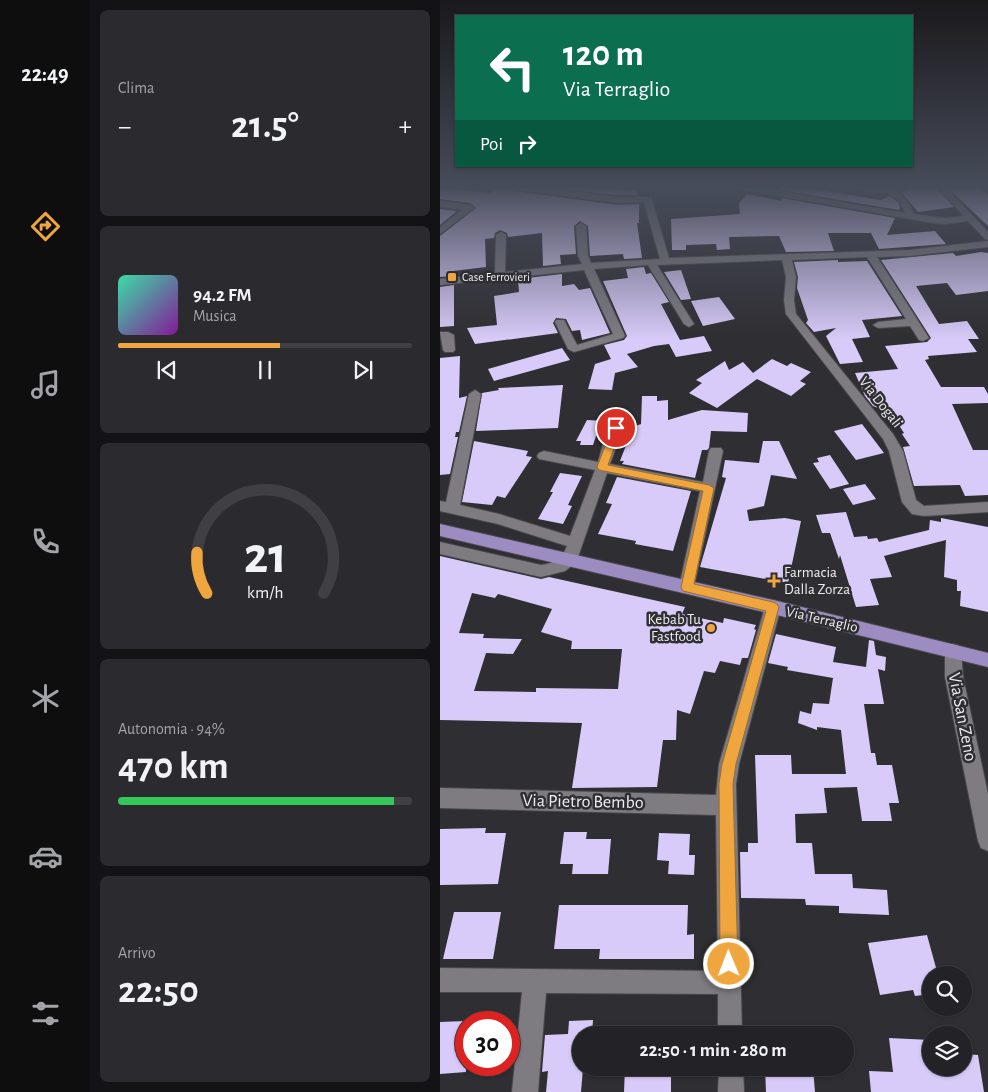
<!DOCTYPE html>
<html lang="it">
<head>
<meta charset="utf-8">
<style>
  body { margin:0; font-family:"Alegreya Sans",sans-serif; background:#2b2a2e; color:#f1f3f6; height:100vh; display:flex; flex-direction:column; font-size:19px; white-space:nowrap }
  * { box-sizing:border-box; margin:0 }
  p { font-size:16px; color:#a3a4a7 }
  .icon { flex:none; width:28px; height:28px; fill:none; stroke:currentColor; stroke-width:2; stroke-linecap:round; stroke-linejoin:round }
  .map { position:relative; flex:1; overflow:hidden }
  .sheet { display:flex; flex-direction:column; gap:10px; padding:10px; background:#131315; width:350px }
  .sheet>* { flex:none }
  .banner { position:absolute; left:15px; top:15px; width:458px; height:152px; border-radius:0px; box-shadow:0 1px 4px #0004,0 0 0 1px #403f43; background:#0b6e4f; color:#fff; overflow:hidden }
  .tools { position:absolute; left:482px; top:966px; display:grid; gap:10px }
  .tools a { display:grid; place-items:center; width:50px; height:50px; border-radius:50%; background:#232226; box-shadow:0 1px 4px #0004,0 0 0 1px #403f43; font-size:25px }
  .speed { position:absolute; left:15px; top:1011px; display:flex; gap:10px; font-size:25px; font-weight:700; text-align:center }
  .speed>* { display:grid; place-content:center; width:65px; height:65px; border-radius:50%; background:#232226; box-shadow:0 1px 4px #0004,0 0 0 1px #403f43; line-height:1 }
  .speed .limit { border:8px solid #d22; background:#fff; color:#111 }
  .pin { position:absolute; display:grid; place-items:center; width:42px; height:42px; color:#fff; margin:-21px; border:2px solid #fff; border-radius:50%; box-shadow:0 1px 5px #0007 }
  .me { position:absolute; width:55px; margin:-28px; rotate:359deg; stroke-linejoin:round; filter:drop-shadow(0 0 4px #0008) }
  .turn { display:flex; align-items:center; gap:18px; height:105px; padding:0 25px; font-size:22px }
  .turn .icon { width:65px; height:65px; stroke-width:2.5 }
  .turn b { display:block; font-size:35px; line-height:42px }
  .then { display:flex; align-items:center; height:48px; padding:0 25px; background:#0003; gap:10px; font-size:19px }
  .big { font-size:38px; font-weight:700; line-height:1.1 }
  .sheet .tile { flex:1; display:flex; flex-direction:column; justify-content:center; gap:8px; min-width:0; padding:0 18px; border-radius:8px; background:#2b2a2e }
  .sheet .dial { align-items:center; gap:0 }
  .dial svg { height:130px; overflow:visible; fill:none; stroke:#403f43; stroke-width:7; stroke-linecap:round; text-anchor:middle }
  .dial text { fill:#f1f3f6; stroke:none }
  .song { display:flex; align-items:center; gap:15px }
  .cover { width:60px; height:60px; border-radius:8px; background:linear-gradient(135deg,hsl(160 70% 55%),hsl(290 70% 35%)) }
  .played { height:5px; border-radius:2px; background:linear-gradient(90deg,#f0a63f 55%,#403f43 55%) }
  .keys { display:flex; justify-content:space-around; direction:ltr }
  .heat { display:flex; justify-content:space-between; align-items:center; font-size:28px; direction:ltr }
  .charge { height:8px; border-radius:4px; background:linear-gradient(90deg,#34c759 94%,#403f43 0) }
  .trip { position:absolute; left:132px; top:1026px; width:282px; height:50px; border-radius:25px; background:#232226; box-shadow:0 1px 4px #0004,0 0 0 1px #403f43; font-weight:700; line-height:50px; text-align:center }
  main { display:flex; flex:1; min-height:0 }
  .tab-bar { display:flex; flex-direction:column; width:90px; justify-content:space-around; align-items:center; background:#0e0e0f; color:#a3a4a7 }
  .tab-bar .icon { width:35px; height:35px }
  .tab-bar .selected { color:#f0a63f }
  .tab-bar b { font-size:22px; color:#f1f3f6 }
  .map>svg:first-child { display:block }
  .building { fill:#d8cbf9; fill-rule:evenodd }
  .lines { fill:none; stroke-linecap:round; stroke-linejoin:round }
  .minor-casing { stroke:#4a4a4d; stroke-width:2 }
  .major-casing { stroke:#4a4a4d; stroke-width:2 }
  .minor { fill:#7e7c81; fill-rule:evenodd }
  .major { fill:#9d8cc1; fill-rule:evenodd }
  .route { fill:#f0a63f; stroke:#9c6c29 }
  .poi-dot { fill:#f0a63f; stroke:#2f2e32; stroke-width:2 }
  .labels { text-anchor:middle; stroke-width:5; stroke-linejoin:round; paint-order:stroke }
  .far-poi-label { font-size:12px; fill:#ededef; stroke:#2f2e32; text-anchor:start }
  .street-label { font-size:15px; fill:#ededef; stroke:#2f2e32 }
  .poi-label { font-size:15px; fill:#ededef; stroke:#2f2e32; text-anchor:start }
  .near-street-label { font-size:18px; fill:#ededef; stroke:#2f2e32 }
</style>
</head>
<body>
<main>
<nav class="tab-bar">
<b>22:49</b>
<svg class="icon selected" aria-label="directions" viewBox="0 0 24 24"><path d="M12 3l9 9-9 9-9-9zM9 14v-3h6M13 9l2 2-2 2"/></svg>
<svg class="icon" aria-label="music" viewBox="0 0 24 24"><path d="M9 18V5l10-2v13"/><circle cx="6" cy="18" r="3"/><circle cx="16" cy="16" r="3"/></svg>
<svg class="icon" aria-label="phone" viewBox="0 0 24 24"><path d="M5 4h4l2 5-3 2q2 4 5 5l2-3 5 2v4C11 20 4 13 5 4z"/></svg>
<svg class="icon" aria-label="climate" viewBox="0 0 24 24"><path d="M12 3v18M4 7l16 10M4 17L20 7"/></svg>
<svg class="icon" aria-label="car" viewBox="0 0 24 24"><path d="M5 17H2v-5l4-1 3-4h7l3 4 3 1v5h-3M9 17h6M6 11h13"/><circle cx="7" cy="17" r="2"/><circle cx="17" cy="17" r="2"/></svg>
<svg class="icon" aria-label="filters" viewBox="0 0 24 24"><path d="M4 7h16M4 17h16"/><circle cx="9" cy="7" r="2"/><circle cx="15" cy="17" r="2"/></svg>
</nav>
<section class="sheet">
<div class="tile"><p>Clima</p>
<div class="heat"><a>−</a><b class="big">21.5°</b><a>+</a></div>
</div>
<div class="tile">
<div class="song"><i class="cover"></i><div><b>94.2 FM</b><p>Musica</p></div></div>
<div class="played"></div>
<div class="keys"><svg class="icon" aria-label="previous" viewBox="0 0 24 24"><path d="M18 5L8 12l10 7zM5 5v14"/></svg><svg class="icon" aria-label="pause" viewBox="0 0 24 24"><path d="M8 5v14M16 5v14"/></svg><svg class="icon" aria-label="next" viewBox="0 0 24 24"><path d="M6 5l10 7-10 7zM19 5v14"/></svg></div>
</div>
<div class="tile dial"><svg viewBox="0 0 100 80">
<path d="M14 69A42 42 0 1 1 86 69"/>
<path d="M14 69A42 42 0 0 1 8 44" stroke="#f0a63f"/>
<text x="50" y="56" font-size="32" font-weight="700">21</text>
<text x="50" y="72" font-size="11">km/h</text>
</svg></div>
<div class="tile"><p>Autonomia · 94%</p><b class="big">470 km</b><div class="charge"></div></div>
<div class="tile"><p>Arrivo</p><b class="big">22:50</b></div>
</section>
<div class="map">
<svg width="548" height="1092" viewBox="0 0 548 1092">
  <rect width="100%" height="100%" fill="#2f2e32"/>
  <g class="building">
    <path d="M59,187H68L74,191L178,205L199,204V223H197L202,258L184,259L183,254L150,256L148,226L140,221L134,226L136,254L120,255L121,264L103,266L102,233L68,237L67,233L60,230L55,233L54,238L45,239L46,267L13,271V276L0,277V236L36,208L30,203L0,199V188L51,193Z"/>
    <path d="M106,187H168L166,189L197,191V195H178Z"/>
    <path d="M341,187H375L373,189L441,200L450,196L458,202L460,207L459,210L341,190Z"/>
    <path d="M475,187H495L514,207L478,212L461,192Z"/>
    <path d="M507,187H536L548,194V226Z"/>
    <path d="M307,194L342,201L341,198L455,218L447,235L495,231L506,244L439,249L431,233H388L394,251L346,252L339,236L289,237L290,249L277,250L276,244L246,245V250H232L231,219L300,214L299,203Z"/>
    <path d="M0,209L17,211L0,225Z"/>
    <path d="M541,252L548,253V291L516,295L507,283L476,286L499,324L527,321L539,339H528L537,352L488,356L489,359L485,360L501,387H544L548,394V403L512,404L533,450H548V495L525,496L520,485L474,486L463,447L470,446L462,434L464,433L447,407L438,408L433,406L425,396L415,373L458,369L445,346L487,342L491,338L441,260L513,253L516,256Z"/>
    <path d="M398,260V262L427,261L462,316L422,320L430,337L412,339L423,362L400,364L386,336L396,328L374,332L366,323L368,320L357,288L358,277L354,262Z"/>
    <path d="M204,267L206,274L211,273L229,302L221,304L240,340L264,336L272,351L236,357L229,344L214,346L187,354L198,367L175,373L172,390L148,389L155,364L171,359L164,345L184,340L187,336L163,281L188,278L186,269Z"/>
    <path d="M241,270L251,299L241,300L224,272Z"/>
    <path d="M122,274V286L134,284L139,290L150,288L170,333L142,340L140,330L132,331L126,319L116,318L113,323L118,333L35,344L27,328L57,325L54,296L79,292L78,279Z"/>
    <path d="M14,285V326L0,327V287Z"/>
    <path d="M279,297L295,319L263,326L251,301Z"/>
    <path d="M122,348L130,360L54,381L48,369Z"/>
    <path d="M20,356L19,398L27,396L19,432H16L15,437H18L10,474L0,475V358Z"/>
    <path d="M332,359L347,366L351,363L371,372L360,381L366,384L351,396L317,379L277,408L249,393L262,383L256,380L285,361L289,370L303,362L313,373Z"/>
    <path d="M123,385L118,428L36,431L42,393L59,390L58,388Z"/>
    <path d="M202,396H217V401L228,400V420L262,410L308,413L307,432L271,431L269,448L267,450H262L255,478L182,464L184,461H180L193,427L201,424Z"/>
    <path d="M147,420L164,421L160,433H157L153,445H140L141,441H136Z"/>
    <path d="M422,424L444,453L416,460L394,431Z"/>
    <path d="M34,441L88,451L86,456L92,457L65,498L57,496L52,505L22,502Z"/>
    <path d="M323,441H339L357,479L331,475L324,506L307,510L309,521L345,518L361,521L348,583L260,567L286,478L282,477L285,460L319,463Z"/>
    <path d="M390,455L409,484L390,489L373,463L379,462L377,458Z"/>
    <path d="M120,473L142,476L128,505L132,506L123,524L98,519L113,492H110Z"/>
    <path d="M177,477L251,491L233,551L195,544L196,541L158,534L172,504L166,503Z"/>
    <path d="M425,484L436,499L413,505L403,489Z"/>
    <path d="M406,512L414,537L427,536L428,539L437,538L439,542L489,530L490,520L501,522V518L548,527V612L520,606L521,591H517V580L504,577L506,540L444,556L452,577L430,579L439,605L416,607L400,555L399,559L390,533H382L376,515Z"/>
    <path d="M0,556L101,579L109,577L245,607L242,614L283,623L284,618L316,625L314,629L316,630L308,658H302L300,665L280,661L275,673L264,671L250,714L237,710L236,740H223L217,787L132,788L142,723L0,720ZM32,593L55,598L58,594L112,609L101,632L132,641L131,649H182L178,689L96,688V692L34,691L46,653L73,654L82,639L43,638L44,634L19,633Z"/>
    <path d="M336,634L396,647L393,662L426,667L429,640L434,641L436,655L446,657L445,671L438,669L444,704H424L431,753H435L437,765H452L459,803H449L452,821H422L417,787L384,788L387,813L355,814L356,843H372L375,874H412L413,888L447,890L449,915L399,913V906L366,905L365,899L301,898L300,852H308V843H318L315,755H351L352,774H406L401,730L377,727V730L358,723L360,711L371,714L373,703L389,704L393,678L347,670L348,667L328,663Z"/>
    <path d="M46,828L45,833H66L58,884L0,885V829Z"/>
    <path d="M124,832H147L146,839H171L168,874H132L133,864H120Z"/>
    <path d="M219,833L250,834L249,855H255L254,875L228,874L229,861L217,860Z"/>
    <path d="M119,905H248L247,935L254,934V959H159L160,949H114Z"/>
    <path d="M14,912H61L53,959H3Z"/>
    <path d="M487,935L498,975H491V994L475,996L473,990L440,995L428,943Z"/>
    <path d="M153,1020L152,1035H141V1068H143L141,1092H106L108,1071L102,1072L105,1035L128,1034L129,1021Z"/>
    <path d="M26,1021V1072L0,1074V1022Z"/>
    <path d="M449,1038L491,1040V1068H524V1054L538,1055L544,1092H431L429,1071L453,1072Z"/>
    <path d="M185,1068H231V1092H184Z"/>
    <path d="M325,1068H373L375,1092H326Z"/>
  </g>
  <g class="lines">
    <defs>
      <g id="minor">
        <path d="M70,187H92L178,197H211L229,258L469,250L548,241V247L469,256L437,257L489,338L483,341L479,340L470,326L438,328L433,325L438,322L466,319L427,257L352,260L356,277L354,300L356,314L453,434L463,451L476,500L484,506L548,502V512L484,516L472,514L462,502L449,451L443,439L346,314L344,300L346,277L342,260L217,265L254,324L249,327L244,324L208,265L154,269L185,336L183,338L134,352L128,349L115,322L116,320H124L137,345L173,334L144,270L0,285V279L55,273L56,235L61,232L66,235L65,272L142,264L138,256L136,226L141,223L146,226L148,256L151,263L220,259L204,202L178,203L74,189Z"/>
        <path d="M296,187H313L465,213L459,201L447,192L435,193L413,187C445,185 459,183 474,214L505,218L524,216L497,187H505L548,232V240L545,239L528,221L505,224L493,223L300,189Z"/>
        <path d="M0,201L30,205L34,208L0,234V227L22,210L0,207Z"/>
        <path d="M0,332H8L14,335L15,350L13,352H5L3,350Z"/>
        <path d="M35,390L41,394L20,505L59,514L130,536L155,470L99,459L97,456L99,453L104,451L158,462C162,450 166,424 180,420L186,424L183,429L170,464L263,482L269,451L271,448H281L283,451L253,591L247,593L241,591L239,587L260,491L167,473L137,560L134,564L125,571L101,577L0,554V542L101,565C115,563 122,559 127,546L58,524L0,511V501L6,502L29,394Z"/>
        <path d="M333,600L339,602L341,607L299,764L296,784L302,1035H278V994L106,993L98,1092H72L82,992H0V968L278,971L276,815L0,808V788L276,795L279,764L325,607L327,602Z"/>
        <path d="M513,644L519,646L521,651L523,677L548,794V851L541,848L538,841L505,677V651L507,646Z"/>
        <path d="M279,1068H303L304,1092H278Z"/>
      </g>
      <path id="major" d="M0,524L333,600L548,653V667L333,614L0,536Z"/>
    </defs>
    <use href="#minor" class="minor-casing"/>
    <use href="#major" class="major-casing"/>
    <use href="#minor" class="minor"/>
    <use href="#major" class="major"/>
  </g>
  <linearGradient id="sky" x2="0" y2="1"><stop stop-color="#1a191c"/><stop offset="0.55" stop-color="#474c5a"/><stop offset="1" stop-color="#474c5a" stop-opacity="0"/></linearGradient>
  <rect width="548" height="340" fill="url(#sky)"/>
  <path class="route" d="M176,424L181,428L168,465L269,485L274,488L254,584L333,602L337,604L339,607L296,764L293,784L298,964L295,970L289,972L283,970L280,964L279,784L282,764L326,611L243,591L241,587L263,491L159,470L157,467L172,428Z"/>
  <g class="poi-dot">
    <rect x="7" y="272" width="10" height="10" rx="2.5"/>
    <path d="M331.5 573.5h5v5h5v5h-5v5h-5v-5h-5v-5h5z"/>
    <circle cx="271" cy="628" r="5"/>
  </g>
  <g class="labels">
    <g class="far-poi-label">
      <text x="22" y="281">Case Ferrovieri</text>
    </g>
    <g class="street-label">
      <text transform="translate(441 402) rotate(52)" y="5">Via Dogali</text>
      <text transform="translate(382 619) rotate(13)" y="5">Via Terraglio</text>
    </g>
    <g class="poi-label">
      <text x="344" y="577">Farmacia<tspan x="344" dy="17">Dalla Zorza</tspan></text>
      <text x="261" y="624" text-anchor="end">Kebab Tu<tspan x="261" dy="17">Fastfood</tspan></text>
    </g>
    <g class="near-street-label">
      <text transform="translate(523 717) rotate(79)" y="6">Via San Zeno</text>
      <text transform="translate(143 801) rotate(1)" y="6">Via Pietro Bembo</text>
    </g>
  </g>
</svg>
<div class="tools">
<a><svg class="icon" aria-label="search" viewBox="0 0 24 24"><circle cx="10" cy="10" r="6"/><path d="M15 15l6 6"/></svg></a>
<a><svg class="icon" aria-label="layers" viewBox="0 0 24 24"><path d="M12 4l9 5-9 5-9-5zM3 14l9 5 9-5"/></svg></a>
</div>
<div class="speed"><div class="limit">30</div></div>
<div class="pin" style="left:176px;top:428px;background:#d93025"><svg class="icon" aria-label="arrive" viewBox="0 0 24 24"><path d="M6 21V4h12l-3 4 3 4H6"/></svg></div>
<svg class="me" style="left:289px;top:964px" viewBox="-20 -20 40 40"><circle r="17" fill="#f0a63f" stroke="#fff" stroke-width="3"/><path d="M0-11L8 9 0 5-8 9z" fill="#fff"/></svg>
<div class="trip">22:50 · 1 min · 280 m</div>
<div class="banner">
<div class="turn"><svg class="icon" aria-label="left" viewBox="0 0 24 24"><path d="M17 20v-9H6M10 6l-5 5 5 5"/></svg><div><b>120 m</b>Via Terraglio</div></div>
<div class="then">Poi<svg class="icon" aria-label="right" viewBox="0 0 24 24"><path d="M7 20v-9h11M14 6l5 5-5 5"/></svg></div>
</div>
</div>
</main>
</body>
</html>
